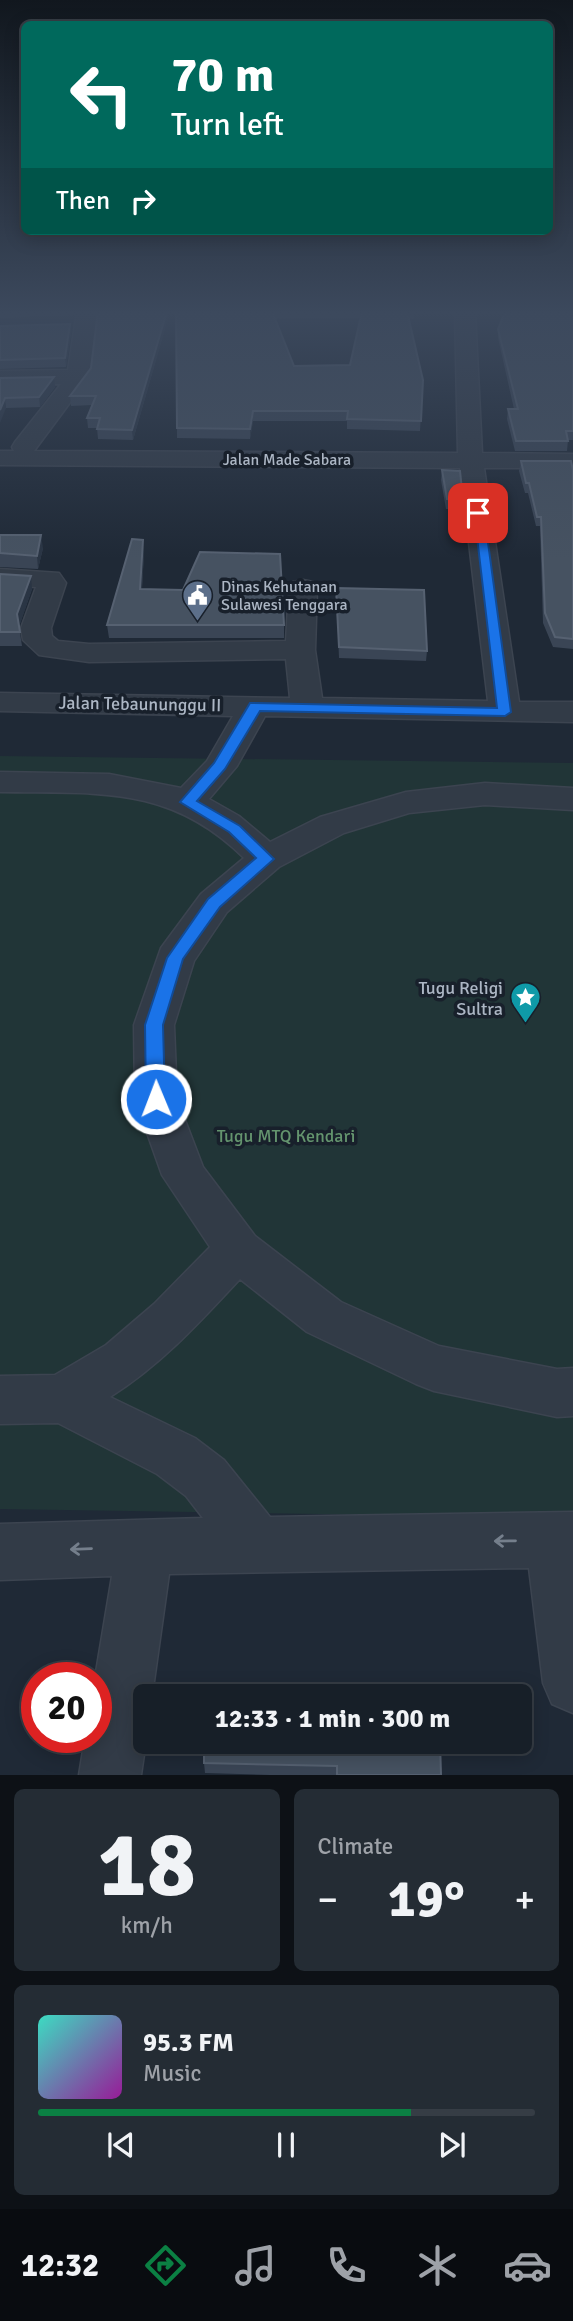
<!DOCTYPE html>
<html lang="en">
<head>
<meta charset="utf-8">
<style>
  body { margin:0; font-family:Signika,sans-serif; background:#242c34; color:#f1f3f6; height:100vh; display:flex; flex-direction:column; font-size:26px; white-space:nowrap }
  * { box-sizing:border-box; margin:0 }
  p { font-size:23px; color:#9ea2a8 }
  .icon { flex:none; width:38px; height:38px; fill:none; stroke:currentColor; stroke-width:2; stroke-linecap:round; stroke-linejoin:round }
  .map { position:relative; height:1775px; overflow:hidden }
  .drawer { display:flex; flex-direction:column; gap:14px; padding:14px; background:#0d1116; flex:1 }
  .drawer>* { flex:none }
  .banner { position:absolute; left:21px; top:21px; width:532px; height:214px; border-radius:10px; box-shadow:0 4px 18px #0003,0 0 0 2px #363d45; background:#00695c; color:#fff; overflow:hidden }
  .speed { position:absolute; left:21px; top:1662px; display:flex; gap:14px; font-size:35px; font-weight:700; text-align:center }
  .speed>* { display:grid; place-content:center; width:91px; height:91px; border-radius:50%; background:#171f28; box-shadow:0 4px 18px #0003,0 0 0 2px #363d45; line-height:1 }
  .speed .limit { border:10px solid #d22; background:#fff; color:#111 }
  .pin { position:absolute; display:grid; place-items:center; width:60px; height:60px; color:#fff; margin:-30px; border-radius:14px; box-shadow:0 4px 10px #0006 }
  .me { position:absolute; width:77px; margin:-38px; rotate:359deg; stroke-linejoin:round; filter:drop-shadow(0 0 5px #0008) }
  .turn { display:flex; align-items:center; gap:24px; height:147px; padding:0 35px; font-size:32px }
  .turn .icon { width:91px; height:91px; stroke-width:2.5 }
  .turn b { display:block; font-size:49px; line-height:60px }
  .then { display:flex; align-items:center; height:66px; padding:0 35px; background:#0003; gap:14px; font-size:26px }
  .big { font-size:52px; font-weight:700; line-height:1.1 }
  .drawer .tile { flex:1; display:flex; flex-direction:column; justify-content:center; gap:10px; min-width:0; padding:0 24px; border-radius:10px; background:#242c34 }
  .drawer .dial { align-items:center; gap:0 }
  .dial b { font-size:91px; line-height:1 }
  .song { display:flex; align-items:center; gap:21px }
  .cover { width:84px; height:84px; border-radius:10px; background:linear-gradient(135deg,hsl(170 70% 55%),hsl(300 70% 35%)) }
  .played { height:7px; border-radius:4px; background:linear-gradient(90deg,#0b8043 75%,#363d45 75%) }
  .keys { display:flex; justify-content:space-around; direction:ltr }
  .heat { display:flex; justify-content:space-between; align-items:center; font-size:38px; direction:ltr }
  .drawer .tiles { flex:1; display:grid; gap:14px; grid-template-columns:1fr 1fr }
  .tile:last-child { grid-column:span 2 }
  .trip { position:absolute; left:133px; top:1684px; width:399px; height:70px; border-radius:10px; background:#171f28; box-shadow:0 4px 18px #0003,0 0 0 2px #363d45; font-weight:700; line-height:70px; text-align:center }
  .menu { display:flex; height:112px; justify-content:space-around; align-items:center; background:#090c10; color:#9ea2a8 }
  .menu .icon { width:49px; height:49px }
  .menu .active { color:#0b8043 }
  .menu b { font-size:32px; color:#f1f3f6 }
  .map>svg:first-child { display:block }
  .green { fill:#213537 }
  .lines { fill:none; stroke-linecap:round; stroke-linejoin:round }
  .minor-casing { stroke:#3c4450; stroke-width:3 }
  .minor { fill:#323b47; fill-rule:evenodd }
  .wall { fill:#3a4555; fill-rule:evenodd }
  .shaded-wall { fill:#2a3544 }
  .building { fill:#465261; stroke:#566171; stroke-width:2 }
  .oneway { stroke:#757f8c }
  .route { fill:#1a73e8; stroke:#114b97; stroke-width:2 }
  .labels { text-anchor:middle; stroke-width:7; stroke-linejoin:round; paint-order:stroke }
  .far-street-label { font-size:16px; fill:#acb6c4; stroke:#18202b }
  .far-poi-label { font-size:16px; fill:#acb6c4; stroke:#18202b; text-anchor:start }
  .street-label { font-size:18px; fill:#acb6c4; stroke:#18202b }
  .poi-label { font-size:18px; fill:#acb6c4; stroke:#18202b; text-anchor:end }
  .park-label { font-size:18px; fill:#64946e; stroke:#18202b }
</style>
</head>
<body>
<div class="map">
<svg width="573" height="1775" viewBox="0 0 573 1775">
  <rect width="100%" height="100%" fill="#1f2936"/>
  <path class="green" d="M0,756L573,763V1518L0,1509Z"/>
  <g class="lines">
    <defs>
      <path id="minor" d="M77,311H97L89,377L34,451L458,453L455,311H475L482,453L573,454V468H484L519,702H573V722L265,716L237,766L209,799L239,816L270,842L320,817L406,792L485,783L573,788V810L485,805L409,813L344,833L279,867L227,912L194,961L174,1025L177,1099L203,1167L255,1236L341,1302L439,1346L557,1369L573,1368V1416L557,1417L434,1391L416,1384L307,1332L240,1279C200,1322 161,1365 110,1397L195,1438L224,1460L270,1517L573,1512V1713L552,1704L543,1683L529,1568L169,1574L152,1696H145L146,1741L141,1775H79L85,1738H96L95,1678L112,1576L0,1580V1524L203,1518L186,1496L157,1474L58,1423L0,1424V1376L55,1375L106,1345L154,1304L210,1247L162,1175L135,1099L134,1025L161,948L201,894L244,858C169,784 97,794 0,792V772L109,774L181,788L207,761L233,716L0,711V693L290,698L286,659L89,662L39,655L23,640L21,628L36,587L0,585V569L59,573L66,583L51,628L52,636L58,641L89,644L286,641L289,588L293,582L303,580L313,582L317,588L315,650L322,698L488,701L460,468L0,465V451H14L12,447L15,442L61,384L0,385V371L68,370Z"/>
    </defs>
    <use href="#minor" class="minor-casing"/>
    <use href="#minor" class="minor"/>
  </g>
  <g class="wall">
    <path d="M0,311H76L74,315L0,318Z"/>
    <path d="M98,311H170L133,440L98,439L97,428H88L87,418L92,405L71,406L70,396L91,368Z"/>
    <path d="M176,311H414V319H409L423,380L420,431L347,429V421H253L250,439L177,438ZM360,318L350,365L294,366L275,319Z"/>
    <path d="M511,311H573V440H568L567,451H515L507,419L508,409H514L498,338V329Z"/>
    <path d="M70,324L71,333L66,367L0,369V326Z"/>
    <path d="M0,378L55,387L40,407L6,408Z"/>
    <path d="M521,461L573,470V649L553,647L543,623L540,526H536L528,493H525L519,471Z"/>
    <path d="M442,470L463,500L462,510L446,509L441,480Z"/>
    <path d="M0,535L43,548L38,569L0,567Z"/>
    <path d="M144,553L142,589L183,590L284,625V638H109L107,625Z"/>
    <path d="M0,574L32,589L19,626L22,646H0Z"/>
    <path d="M336,588L427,651L426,661L339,658Z"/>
    <path d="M204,1741L441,1775H270L205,1773L204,1763Z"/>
  </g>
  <g class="shaded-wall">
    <path d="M167,311H170L133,440L132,430Z"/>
    <path d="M70,324L71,333L66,367L65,358Z"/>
    <path d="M54,377L55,387L40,407L39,397Z"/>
    <path d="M5,398L6,408L0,423V410Z"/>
    <path d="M253,411V421L250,439V429Z"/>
    <path d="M41,535L43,548L38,569L37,556Z"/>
    <path d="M143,540L144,553L141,602L140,589Z"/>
    <path d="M31,576L32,589L19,627L17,614Z"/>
  </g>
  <g class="building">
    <path d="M98,311H167L132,430L97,429L100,418H87L96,396H70L91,368Z"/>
    <path d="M176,311H272L294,366L350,365L362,311H407L423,380L421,421L347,419L348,411H253L250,429L177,428Z"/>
    <path d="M511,311H573V431H566L568,441H516L508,409H518L498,329L505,312H511Z"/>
    <path d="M70,324L65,358L0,360V326Z"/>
    <path d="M54,377L39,397L5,398L0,410V378Z"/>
    <path d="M521,461H571L573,470V639L555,637L545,613L541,517H537L529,483H526Z"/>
    <path d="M442,470L460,471L463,500L447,499Z"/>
    <path d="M0,535H41L37,556L0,553Z"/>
    <path d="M132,539L143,540L140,589L183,590L200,552L280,554L284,625H107Z"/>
    <path d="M0,574L31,576L17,614L20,632H0Z"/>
    <path d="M336,588L424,590L427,651L339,647Z"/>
    <path d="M204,1741H440L441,1775H337V1766L204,1763Z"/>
  </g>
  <defs><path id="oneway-shaft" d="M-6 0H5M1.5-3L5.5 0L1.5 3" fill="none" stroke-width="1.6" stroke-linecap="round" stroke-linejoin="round" transform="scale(1.75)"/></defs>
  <g class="oneway">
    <use href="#oneway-shaft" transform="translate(505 1541) rotate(179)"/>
    <use href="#oneway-shaft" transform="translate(81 1549) rotate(178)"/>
  </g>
  <linearGradient id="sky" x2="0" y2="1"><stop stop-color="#11171e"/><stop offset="0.56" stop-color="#3c495d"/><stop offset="1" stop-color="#3c495d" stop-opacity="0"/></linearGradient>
  <rect width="573" height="559" fill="url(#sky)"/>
  <path class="route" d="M474,511L484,513L511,712L505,716L260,711L225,769L197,801L240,826L274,859L220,907L183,959L163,1025L165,1099L162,1104L156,1106L149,1104L146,1099L145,1025L167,958L208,899L256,858L229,832L180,802L214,763L250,703L497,708Z"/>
  <defs>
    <symbol id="civic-pin" viewBox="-11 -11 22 30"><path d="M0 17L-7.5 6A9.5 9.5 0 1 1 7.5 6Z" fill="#5c6f8a" stroke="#18202b"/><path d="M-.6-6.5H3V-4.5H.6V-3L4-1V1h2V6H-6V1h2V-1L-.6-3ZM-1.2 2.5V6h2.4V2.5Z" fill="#fff"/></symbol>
    <symbol id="sight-pin" viewBox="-11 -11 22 30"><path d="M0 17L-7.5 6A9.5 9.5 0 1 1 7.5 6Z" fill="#0f9aa8" stroke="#18202b"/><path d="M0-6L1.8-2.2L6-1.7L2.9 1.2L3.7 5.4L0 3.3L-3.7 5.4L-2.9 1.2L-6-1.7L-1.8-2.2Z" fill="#fff"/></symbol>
  </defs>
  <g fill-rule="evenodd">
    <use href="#civic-pin" x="180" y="578" width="35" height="47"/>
    <use href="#sight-pin" x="508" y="980" width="35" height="47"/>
  </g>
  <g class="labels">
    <g class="far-street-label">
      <text x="287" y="465">Jalan Made Sabara</text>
    </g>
    <g class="far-poi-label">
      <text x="221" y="592">Dinas Kehutanan<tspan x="221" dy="18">Sulawesi Tenggara</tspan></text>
    </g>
    <g class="street-label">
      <text transform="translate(140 704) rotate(1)" y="6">Jalan Tebaununggu II</text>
    </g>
    <g class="poi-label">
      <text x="503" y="994">Tugu Religi<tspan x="503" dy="21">Sultra</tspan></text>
    </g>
    <g class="park-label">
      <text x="286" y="1142">Tugu MTQ Kendari</text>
    </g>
  </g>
</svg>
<div class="speed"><div class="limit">20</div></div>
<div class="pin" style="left:478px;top:513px;background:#d93025"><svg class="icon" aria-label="arrive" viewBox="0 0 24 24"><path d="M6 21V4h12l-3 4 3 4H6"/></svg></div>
<svg class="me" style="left:156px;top:1099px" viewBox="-20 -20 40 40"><circle r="17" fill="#1a73e8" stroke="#fff" stroke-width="3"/><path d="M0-11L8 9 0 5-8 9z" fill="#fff"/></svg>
<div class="trip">12:33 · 1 min · 300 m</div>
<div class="banner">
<div class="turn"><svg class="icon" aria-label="left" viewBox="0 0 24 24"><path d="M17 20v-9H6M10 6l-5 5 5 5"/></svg><div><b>70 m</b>Turn left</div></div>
<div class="then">Then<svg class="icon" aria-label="right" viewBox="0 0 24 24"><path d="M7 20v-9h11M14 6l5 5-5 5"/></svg></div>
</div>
</div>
<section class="drawer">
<div class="tiles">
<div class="tile dial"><b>18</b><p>km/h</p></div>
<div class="tile"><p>Climate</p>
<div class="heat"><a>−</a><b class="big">19°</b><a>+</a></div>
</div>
<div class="tile">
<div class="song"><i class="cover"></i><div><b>95.3 FM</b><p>Music</p></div></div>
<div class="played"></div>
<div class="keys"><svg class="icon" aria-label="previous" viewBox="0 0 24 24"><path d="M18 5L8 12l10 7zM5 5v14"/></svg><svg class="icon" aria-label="pause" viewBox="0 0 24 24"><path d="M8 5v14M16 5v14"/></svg><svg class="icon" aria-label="next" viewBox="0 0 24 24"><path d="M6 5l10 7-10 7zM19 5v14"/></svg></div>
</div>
</div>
</section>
<nav class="menu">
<b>12:32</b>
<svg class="icon active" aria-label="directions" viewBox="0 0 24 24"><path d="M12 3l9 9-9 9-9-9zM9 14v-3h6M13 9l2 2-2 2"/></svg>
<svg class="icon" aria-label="music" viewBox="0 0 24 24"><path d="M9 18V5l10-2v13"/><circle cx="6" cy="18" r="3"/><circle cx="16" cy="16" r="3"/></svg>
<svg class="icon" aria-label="phone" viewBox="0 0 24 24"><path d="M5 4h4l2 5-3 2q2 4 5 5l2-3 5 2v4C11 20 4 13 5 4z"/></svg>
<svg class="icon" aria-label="climate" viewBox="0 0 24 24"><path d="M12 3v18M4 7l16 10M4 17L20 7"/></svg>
<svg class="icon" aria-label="car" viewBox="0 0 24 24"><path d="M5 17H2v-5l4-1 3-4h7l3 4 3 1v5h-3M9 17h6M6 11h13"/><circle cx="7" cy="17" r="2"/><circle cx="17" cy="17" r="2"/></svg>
</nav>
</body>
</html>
